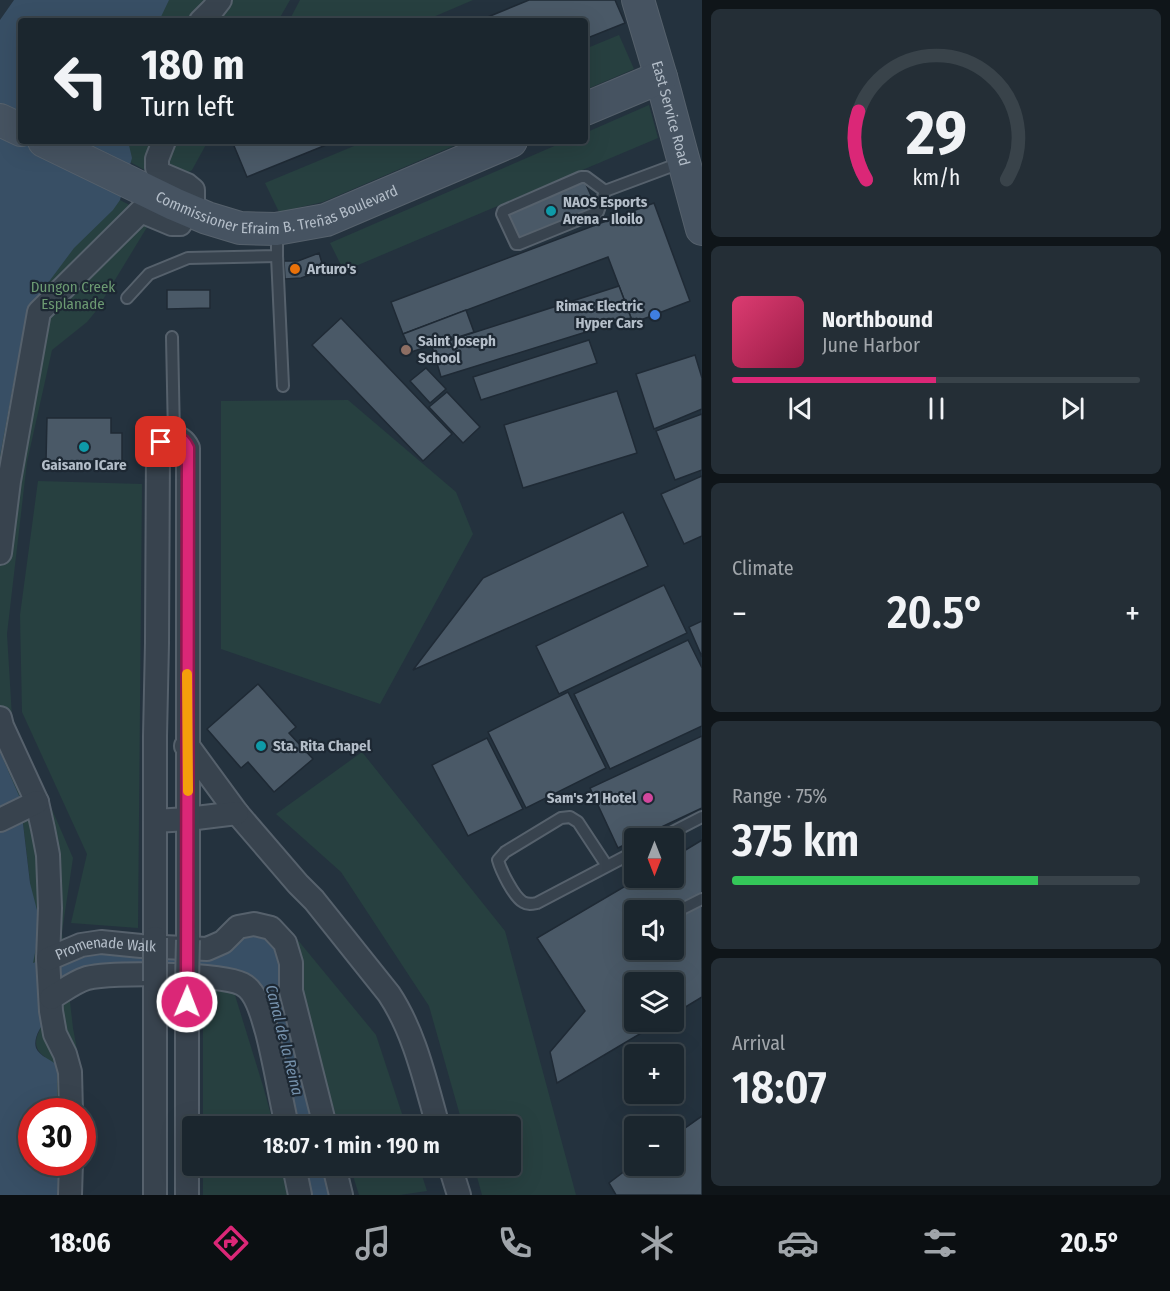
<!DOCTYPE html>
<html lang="en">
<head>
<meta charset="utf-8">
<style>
  body { margin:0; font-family:"Fira Sans Condensed",sans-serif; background:#242e36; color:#f1f3f6; height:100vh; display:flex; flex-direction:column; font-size:22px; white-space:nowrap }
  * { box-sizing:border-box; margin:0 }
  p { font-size:20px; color:#a0a5aa }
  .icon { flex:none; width:33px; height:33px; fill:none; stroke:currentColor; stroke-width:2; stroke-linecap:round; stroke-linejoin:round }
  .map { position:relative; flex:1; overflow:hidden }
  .panel { display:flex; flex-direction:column; gap:9px; padding:9px; background:#0f1519; width:468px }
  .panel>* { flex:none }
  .guide { position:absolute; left:18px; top:18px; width:570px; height:126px; border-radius:6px; box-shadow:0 6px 24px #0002,0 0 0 2px #39434a; background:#1b262e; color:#f1f3f6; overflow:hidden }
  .needle { width:39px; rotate:180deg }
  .buttons { position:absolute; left:624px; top:828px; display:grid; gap:12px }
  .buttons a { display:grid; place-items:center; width:60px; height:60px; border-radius:6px; background:#1b262e; box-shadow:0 6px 24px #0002,0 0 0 2px #39434a; font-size:30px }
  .speed { position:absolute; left:18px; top:1098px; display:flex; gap:12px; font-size:30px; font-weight:700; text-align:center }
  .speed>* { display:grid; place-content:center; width:78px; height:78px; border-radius:50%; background:#1b262e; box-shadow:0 6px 24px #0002,0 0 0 2px #39434a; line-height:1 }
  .speed .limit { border:9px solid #d22; background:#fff; color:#111 }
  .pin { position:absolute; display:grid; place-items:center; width:51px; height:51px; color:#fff; margin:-26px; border-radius:12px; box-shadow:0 3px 9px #0006 }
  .me { position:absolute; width:66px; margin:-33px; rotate:1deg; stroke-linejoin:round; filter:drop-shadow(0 0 4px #0008) }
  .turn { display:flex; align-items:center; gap:21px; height:126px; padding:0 24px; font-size:27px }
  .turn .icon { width:78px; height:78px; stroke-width:2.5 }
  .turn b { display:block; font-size:42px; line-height:51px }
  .big { font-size:45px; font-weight:600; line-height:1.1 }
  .panel .card { flex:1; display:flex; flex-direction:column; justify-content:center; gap:9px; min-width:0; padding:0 21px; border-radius:9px; background:#242e36 }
  .panel .dial { align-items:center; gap:0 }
  .dial svg { height:156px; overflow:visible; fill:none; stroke:#39434a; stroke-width:7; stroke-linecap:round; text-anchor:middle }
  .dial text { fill:#f1f3f6; stroke:none }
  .song { display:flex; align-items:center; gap:18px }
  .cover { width:72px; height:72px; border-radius:9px; background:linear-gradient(135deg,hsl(340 70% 55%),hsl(340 70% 35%)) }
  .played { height:6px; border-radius:3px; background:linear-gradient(90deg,#db2777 50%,#39434a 50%) }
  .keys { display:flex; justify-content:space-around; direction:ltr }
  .heat { display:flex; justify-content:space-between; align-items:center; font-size:33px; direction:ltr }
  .charge { height:9px; border-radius:4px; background:linear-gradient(90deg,#34c759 75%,#39434a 0) }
  .trip { position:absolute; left:182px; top:1116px; width:339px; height:60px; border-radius:6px; background:#1b262e; box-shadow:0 6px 24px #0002,0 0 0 2px #39434a; font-weight:600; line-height:60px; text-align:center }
  .tabs { display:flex; height:96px; justify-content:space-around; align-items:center; background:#0b0f12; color:#a0a5aa }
  .tabs .icon { width:42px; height:42px }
  .tabs .active { color:#db2777 }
  .tabs b { font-size:27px; color:#f1f3f6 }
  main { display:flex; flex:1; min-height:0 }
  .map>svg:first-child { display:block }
  .green { fill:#274040 }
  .water { fill:#384f65 }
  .building { fill:#4a5967; stroke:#1f2a35; stroke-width:1.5; fill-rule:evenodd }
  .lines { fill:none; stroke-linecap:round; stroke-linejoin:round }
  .lane-casing { stroke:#56616c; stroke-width:14 }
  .street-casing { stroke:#56616c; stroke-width:26 }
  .secondary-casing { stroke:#56616c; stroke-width:34 }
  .lane { stroke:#38434e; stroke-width:10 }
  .street { stroke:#38434e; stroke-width:22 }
  .secondary { stroke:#465361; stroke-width:32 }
  .street-bridge-casing { stroke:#56616c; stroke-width:26; stroke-linecap:butt }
  .street-bridge { stroke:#38434e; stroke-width:22 }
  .route-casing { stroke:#8e194d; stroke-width:15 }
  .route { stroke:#db2777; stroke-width:10 }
  .slow { stroke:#f59e0b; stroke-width:10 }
  .culture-dot { fill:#0f9aa8; stroke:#1d2833; stroke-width:2 }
  .food-dot { fill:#e8710a; stroke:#1d2833; stroke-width:2 }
  .shop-dot { fill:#3f7fe0; stroke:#1d2833; stroke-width:2 }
  .education-dot { fill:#8d6e63; stroke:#1d2833; stroke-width:2 }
  .hotel-dot { fill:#d1479c; stroke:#1d2833; stroke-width:2 }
  .labels { text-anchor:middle; stroke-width:4.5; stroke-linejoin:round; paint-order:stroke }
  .street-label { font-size:15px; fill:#b4bec9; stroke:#1d2833 }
  .poi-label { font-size:15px; font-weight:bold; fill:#b4bec9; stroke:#1d2833; text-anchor:start }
  .park-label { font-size:15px; fill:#6c9a72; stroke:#1d2833 }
  .water-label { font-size:16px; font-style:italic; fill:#7591ac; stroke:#1d2833 }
</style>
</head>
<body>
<main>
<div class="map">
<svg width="702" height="1195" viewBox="0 0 702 1195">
  <rect width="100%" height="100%" fill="#24323e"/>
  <g class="green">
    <path d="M139,0H290L278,21H133Z"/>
    <path d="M300,0H473L424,21H289Z"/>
    <path d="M619,35L634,69L585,90V49Z"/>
    <path d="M649,105L658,138L344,271L330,243L566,141H585V133Z"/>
    <path d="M92,141H208L192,170L170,184Z"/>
    <path d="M366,141H465L323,202L279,212L265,183Z"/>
    <path d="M120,200L141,211L149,224L96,311L87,322L52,350L27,462L7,634L12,717L73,858L62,932L73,1028L80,1066L81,1111H41L45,1057C29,1045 38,1034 45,1020L33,964L30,882L20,798L0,794V243Z"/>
    <path d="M348,400L456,492L473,534L380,704L221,649V401Z"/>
    <path d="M38,481L142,484L138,928L71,923L87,854L22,712L20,615Z"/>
    <path d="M362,752L505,931L576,1195H482L474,1166H510V1126H463L429,1006L341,872L276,814Z"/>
    <path d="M292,933L376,1035L406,1126H339L317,1051L298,1001Z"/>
    <path d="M203,988L234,992L263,1086L274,1126H203Z"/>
    <path d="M203,1166H283L290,1195H203Z"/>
    <path d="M350,1166H419L427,1191L400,1195H359Z"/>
  </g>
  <g class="water">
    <path d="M14,0H169L159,21H21V141H128L132,158L120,200L113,210L74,248L27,311L0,456V20Z"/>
    <path d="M0,752L20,798L30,883L38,914L36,948L33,963L81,945L207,949L271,928L324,1126H287L251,991L88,978C74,991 29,1027 36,1048C39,1056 52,1060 58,1066L57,1079V1111L32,1112V1162L58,1163V1195H0Z"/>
    <path d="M294,1166H333L341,1195H300Z"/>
  </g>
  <g class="building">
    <path d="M529,0H615L625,23L585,39V21H478Z"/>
    <path d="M232,141H336L247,177Z"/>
    <path d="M584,180L597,209L519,242L506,213Z"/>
    <path d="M654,203L690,301L633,323L608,257L403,334L391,302Z"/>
    <path d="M319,253L324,270L301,278L285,279L284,261H298Z"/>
    <path d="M619,286L631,318L441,377L432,346Z"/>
    <path d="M167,290H210V308L167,309Z"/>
    <path d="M466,310L474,332L411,352L403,334Z"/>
    <path d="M341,318L452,434L423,461L312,345Z"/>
    <path d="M589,340L597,363L481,400L473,377Z"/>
    <path d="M695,355L702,378V409L654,429L636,374Z"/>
    <path d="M426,368L446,389L430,403L410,381Z"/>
    <path d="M617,391L637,453L523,488L504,425Z"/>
    <path d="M447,392L480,427L463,443L429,407Z"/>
    <path d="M702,414V470L675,480L656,431Z"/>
    <path d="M47,418H111V433H122V461H46Z"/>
    <path d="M702,476V536L684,544L661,494Z"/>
    <path d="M623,512L648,566L413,670L483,578Z"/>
    <path d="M664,585L687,633L559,694L536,646Z"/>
    <path d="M702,621V657L689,627Z"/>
    <path d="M688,640L702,668V726L610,769L574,694Z"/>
    <path d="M258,684L296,727L289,733L313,759L274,792L248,762L241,768L207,729Z"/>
    <path d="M568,692L606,768L526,808L488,732Z"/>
    <path d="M702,736V808L638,838H634V840L618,848L590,788Z"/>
    <path d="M487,738L523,809L468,836L432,765Z"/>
    <path d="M702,840V997L674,1014V982H634V1022H660L557,1083L550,1052L585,1011L537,938L639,878H674V857ZM634,910H674V950H634Z"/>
    <path d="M702,1116V1195H616L609,1183L634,1164V1166H674V1136Z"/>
  </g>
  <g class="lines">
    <defs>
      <g id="lane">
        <path d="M581,177H586L605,191L598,212L519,244H516L502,214L503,211Z"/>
        <path d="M605,191L680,163"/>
        <path d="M277,256L283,386"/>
        <path d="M127,298L149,274L188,258L277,256V232"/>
        <path d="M172,337L174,436"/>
        <path d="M661,838L702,817"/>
        <path d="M607,866L578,822L570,817L561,818L505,852L498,860C501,871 514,897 523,902C528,905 532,904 537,903L634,852"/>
        <path d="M678,911L702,899"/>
      </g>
      <g id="street">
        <path d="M201,21L213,9L220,0"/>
        <path d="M0,553L9,481L39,312L141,211L172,224H180L193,200V190L187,185L161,174L157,168V159L164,141"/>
        <path d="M0,718L2,726L37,802L43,829L48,855L49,881L50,908L48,959L51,1011L55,1034L65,1054L70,1072L71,1112"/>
        <path d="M186,746H188L237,813L298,884L314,900L389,994C415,1033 425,1081 438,1126"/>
        <path d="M0,820L37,802"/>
        <path d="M155,821L188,819L237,813"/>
        <path d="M155,938V736L157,643L158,448C165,434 181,433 188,448V940"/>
        <path id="s1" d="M48,959L81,945L101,942L141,946L207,949L223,942L238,927L254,924L271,928L285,943L291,963V991L325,1126"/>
        <path d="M155,981V1195"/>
        <path d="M51,998C63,991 74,982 87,978C112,972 221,973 242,984C246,986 250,990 252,993C260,1004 263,1019 267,1032C275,1063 280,1095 287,1126"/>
        <path d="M294,1166L300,1195"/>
        <path d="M334,1166L341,1195"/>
        <path d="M450,1166L459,1195"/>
        <path d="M70,1195L71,1162"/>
        <path d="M187,1195V982"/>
      </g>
      <g id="secondary">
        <path id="s2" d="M638,0L661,77L702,229"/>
        <path d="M585,109L661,77"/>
        <path d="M0,120L21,130"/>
        <path id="s3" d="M44,141L174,204L207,218L240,228L276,229L326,220L511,141"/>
      </g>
    </defs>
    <use href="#lane" class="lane-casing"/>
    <use href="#street" class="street-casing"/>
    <use href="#secondary" class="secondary-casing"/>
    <use href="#lane" class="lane"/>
    <use href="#street" class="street"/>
    <use href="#secondary" class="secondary"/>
    <defs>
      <g id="street-bridge">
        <path d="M155,938V981"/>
        <path d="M187,982L188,940"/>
      </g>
    </defs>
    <use href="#street-bridge" class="street-bridge-casing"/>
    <use href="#street-bridge" class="street-bridge"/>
  </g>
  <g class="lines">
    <defs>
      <path id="route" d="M161,442C172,435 182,435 188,448L187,1002"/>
    </defs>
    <use href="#route" class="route-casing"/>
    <use href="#route" class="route"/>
    <path class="slow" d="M187,674L188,791"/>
  </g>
  <g class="culture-dot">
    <circle cx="551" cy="211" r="6"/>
    <circle cx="84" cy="447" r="6"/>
    <circle cx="261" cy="746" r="6"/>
  </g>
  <circle class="food-dot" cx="295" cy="269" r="6"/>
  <circle class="shop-dot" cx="655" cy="315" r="6"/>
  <circle class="education-dot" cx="406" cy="350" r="6"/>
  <circle class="hotel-dot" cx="648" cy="798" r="6"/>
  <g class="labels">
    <g class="street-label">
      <text dy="5" stroke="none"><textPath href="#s2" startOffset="118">East Service Road</textPath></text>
      <text dy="5" stroke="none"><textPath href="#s3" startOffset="252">Commissioner Efraim B. Treñas Boulevard</textPath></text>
      <text dy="5" stroke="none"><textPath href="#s1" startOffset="60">Promenade Walk</textPath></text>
    </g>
    <g class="poi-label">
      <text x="563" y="207">NAOS Esports<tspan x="563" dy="17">Arena - Iloilo</tspan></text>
      <text x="307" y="274">Arturo's</text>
      <text x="643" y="311" text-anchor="end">Rimac Electric<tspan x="643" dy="17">Hyper Cars</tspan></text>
      <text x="418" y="346">Saint Joseph<tspan x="418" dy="17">School</tspan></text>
      <text x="84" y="470" text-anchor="middle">Gaisano ICare</text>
      <text x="273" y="751">Sta. Rita Chapel</text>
      <text x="636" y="803" text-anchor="end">Sam's 21 Hotel</text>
    </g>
    <g class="park-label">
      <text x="73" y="292">Dungon Creek<tspan x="73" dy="17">Esplanade</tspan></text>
    </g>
    <g class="water-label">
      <text transform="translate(285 1040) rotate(76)" y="6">Canal de la Reina</text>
    </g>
  </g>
</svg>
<div class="buttons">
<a><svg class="needle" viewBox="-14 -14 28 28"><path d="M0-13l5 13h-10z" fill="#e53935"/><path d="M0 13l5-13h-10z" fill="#a0a5aa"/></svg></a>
<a><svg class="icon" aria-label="sound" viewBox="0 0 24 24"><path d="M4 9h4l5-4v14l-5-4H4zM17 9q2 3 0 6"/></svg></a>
<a><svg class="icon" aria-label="layers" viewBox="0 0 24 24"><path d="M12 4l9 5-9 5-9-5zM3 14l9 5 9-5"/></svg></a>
<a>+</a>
<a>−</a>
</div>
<div class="speed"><div class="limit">30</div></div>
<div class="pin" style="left:161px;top:442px;background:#d93025"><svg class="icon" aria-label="arrive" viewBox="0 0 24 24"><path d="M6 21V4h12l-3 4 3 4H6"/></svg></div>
<svg class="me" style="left:187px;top:1002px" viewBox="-20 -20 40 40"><circle r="17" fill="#db2777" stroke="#fff" stroke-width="3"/><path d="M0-11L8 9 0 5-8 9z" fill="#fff"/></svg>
<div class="trip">18:07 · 1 min · 190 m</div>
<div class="guide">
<div class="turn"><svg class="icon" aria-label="left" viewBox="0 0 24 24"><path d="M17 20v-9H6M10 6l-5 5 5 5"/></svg><div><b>180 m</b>Turn left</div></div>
</div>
</div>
<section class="panel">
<div class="card dial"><svg viewBox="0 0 100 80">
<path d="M14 69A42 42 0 1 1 86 69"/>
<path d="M14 69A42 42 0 0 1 10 34" stroke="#db2777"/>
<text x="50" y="56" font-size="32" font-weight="700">29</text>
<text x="50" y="72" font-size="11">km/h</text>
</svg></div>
<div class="card">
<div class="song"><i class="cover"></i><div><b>Northbound</b><p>June Harbor</p></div></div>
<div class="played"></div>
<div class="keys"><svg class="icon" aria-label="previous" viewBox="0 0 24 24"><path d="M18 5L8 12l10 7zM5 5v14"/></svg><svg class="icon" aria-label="pause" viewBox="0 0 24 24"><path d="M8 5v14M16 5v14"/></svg><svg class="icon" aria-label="next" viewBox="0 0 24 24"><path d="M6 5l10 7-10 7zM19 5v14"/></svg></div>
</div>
<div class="card"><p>Climate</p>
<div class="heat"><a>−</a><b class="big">20.5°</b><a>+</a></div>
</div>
<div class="card"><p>Range · 75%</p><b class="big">375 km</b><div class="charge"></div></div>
<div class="card"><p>Arrival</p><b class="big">18:07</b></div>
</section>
</main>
<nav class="tabs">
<b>18:06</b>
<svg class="icon active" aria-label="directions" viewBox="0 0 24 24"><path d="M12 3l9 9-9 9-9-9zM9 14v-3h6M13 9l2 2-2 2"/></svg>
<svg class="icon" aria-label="music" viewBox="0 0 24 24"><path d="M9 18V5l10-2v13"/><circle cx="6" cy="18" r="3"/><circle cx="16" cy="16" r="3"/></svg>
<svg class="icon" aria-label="phone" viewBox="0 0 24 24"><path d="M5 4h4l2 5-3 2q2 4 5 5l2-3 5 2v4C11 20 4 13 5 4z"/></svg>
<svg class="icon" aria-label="climate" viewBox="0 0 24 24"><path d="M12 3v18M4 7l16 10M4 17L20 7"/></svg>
<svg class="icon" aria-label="car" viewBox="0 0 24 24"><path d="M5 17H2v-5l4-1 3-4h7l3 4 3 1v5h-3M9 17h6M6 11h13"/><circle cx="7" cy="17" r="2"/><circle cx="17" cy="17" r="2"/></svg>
<svg class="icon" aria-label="filters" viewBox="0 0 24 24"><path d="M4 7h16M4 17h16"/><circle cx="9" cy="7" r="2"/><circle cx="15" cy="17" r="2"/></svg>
<b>20.5°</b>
</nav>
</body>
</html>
